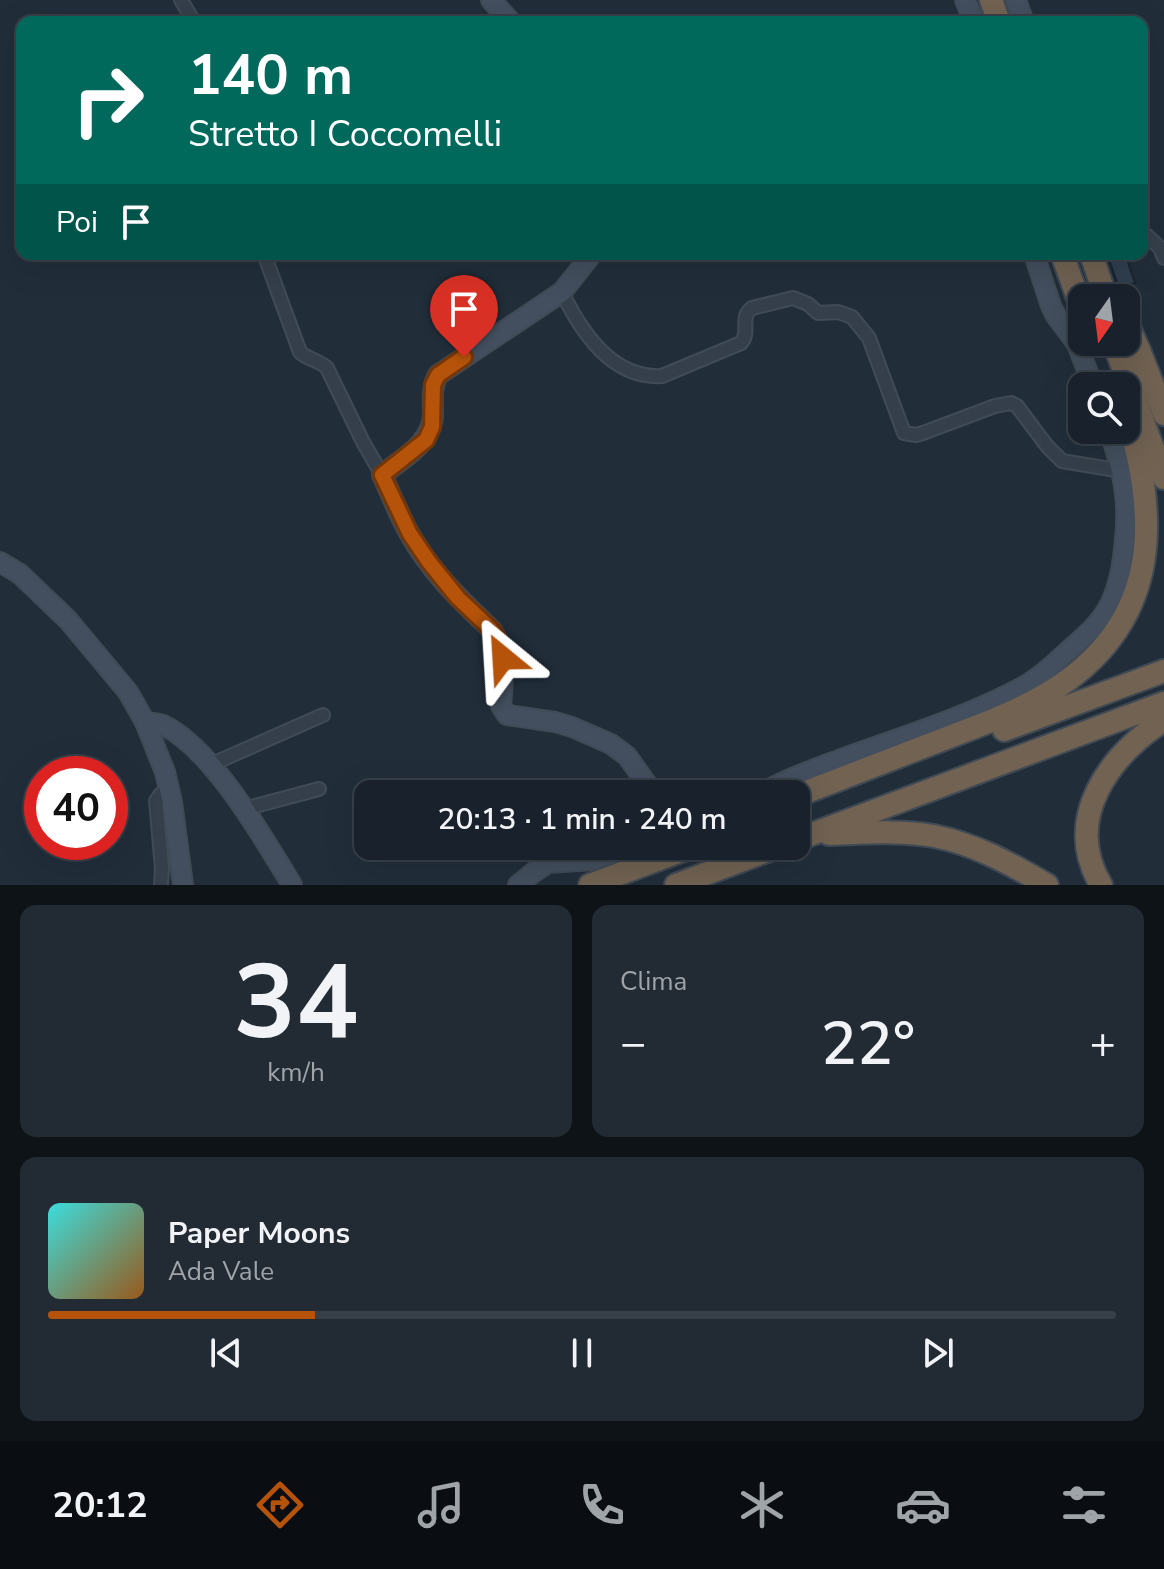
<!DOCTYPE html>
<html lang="it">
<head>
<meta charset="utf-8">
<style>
  body { margin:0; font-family:"Nunito Sans",sans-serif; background:#222a34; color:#f1f3f6; height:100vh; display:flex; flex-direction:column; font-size:30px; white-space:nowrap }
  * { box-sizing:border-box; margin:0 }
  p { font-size:26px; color:#9fa4a9 }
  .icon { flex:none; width:44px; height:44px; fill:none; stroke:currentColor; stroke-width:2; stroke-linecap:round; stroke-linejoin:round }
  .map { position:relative; height:885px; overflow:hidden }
  .panel { display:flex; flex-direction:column; gap:20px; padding:20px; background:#0e1318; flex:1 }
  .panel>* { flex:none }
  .top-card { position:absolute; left:16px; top:16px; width:1132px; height:244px; border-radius:16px; box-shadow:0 8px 32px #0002,0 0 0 2px #373f48; background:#00695c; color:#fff; overflow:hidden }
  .needle { width:52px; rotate:194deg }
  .fabs { position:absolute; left:1068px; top:284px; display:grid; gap:16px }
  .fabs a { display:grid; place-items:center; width:72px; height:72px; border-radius:16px; background:#19222c; box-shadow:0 8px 32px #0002,0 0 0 2px #373f48; font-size:40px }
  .speed { position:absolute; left:24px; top:756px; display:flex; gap:16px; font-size:40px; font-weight:700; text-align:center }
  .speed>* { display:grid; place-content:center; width:104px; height:104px; border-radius:50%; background:#19222c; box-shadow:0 8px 32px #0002,0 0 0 2px #373f48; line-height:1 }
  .speed .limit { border:12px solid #d22; background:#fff; color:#111 }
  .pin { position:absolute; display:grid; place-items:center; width:68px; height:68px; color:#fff; margin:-82px -34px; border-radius:50% 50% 50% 0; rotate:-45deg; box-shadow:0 0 8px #0007 }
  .pin .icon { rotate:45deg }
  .me { position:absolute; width:88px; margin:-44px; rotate:333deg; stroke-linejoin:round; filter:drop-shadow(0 0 6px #0008) }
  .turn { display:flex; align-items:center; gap:28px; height:168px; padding:0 40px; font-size:36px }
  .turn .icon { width:104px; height:104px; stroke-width:2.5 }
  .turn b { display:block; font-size:56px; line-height:68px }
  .then { display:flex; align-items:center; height:76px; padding:0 40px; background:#0003; gap:16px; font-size:30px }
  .big { font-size:60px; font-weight:600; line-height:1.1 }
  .panel .card { flex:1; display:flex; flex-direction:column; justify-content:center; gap:12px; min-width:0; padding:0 28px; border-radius:16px; background:#222a34 }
  .panel .dial { align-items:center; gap:0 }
  .dial b { font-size:104px; line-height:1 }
  .song { display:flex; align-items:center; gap:24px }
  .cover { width:96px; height:96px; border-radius:12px; background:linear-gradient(135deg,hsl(180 70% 55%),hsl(30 70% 35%)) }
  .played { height:8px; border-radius:4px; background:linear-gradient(90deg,#b45309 25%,#373f48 25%) }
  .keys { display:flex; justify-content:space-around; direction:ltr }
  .heat { display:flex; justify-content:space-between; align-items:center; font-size:44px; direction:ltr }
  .panel .tiles { flex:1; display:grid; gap:20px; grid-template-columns:1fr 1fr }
  .card:last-child { grid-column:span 2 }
  .trip { position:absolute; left:354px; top:780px; width:456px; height:80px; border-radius:16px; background:#19222c; box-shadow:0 8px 32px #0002,0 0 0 2px #373f48; font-weight:600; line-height:80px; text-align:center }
  .tabs { display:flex; height:128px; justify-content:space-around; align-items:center; background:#0a0e12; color:#9fa4a9 }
  .tabs .icon { width:56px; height:56px }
  .tabs .active { color:#b45309 }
  .tabs b { font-size:36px; color:#f1f3f6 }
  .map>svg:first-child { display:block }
  .building { fill:#303f4f; stroke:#1c2631; stroke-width:2 }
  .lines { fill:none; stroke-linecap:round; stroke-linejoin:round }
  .street-casing { stroke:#414b57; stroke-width:16 }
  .secondary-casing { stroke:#414b57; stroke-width:22 }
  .highway-casing { stroke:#404a55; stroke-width:26 }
  .street { stroke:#353f4b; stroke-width:12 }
  .secondary { stroke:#434f5e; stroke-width:18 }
  .highway { stroke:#716252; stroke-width:22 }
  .route-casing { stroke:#753606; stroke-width:20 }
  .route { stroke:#b45309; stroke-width:14 }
</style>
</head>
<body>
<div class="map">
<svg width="1164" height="885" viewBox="0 0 1164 885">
  <rect width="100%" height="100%" fill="#212e3a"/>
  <path class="building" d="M1125,254L1135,283L1119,289L1109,259Z"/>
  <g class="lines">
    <defs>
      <g id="street">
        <path d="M181,0L194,22"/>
        <path d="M1142,231L1160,248L1164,258"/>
        <path d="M264,254L300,352C308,360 319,360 327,368L363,442L382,475"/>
        <path d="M562,292C581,332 613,379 662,376L741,343C751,332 739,317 752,308L793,298L808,304L818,313L838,312L852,317L869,338L904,433L916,435L923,433L995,406L1011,403L1017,406L1047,446L1062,461L1122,471"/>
        <path d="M210,765L323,715"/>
        <path d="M245,811L251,807L319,789"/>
        <path d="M161,885L162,868L156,801L160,795L169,787"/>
      </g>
      <g id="secondary">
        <path d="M491,0L511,22"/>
        <path d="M965,0L974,22"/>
        <path d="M1016,0L1024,22"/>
        <path d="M592,254L562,292L438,375C431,388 433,399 433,413C433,443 403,458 382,475C391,494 398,513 408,531C429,570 460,600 492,630C507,653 503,679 501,706L507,715L555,722L572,727L611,744L627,756L654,794"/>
        <path d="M1034,254L1051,306L1056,316L1077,344L1093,386"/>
        <path d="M0,562L20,574L68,620L128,692L145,722L165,772L172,802L183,885"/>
        <path d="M145,722C151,723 157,723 163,725C212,748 264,839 292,885"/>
        <path d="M760,794C786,779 815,769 844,758C902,737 964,718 1019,689C1037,680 1052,666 1067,652C1082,639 1099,625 1108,608C1118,590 1122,569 1124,549C1130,505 1124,472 1109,430"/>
        <path d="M518,885L534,872L548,863L594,860L631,846"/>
      </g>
      <g id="highway">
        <path d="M991,0L999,22"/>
        <path d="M1062,254L1082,309"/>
        <path d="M1091,254L1106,298"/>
        <path d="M1126,321L1139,350L1164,414"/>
        <path d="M1111,342L1116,349L1164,478"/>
        <path d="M1004,730L1164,671"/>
        <path d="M796,796C845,777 895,758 944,739C981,725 1017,712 1050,692C1159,625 1161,523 1126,412"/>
        <path d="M829,834C864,833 900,830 934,836C975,844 1011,864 1047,885"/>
        <path d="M796,840L1164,703"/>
        <path d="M590,885L694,846"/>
        <path d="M676,885L780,846"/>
        <path d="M1101,885C1062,819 1109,756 1164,720"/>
      </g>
    </defs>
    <use href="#street" class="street-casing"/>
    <use href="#secondary" class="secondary-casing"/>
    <use href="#highway" class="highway-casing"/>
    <use href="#street" class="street"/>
    <use href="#secondary" class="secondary"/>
    <use href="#highway" class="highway"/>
  </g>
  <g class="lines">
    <defs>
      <path id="route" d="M464,357L438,375L433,385L432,427L426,440L382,475L410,534L429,562L458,598L492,630L497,638L503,658"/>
    </defs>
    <use href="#route" class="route-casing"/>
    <use href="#route" class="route"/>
  </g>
</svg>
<div class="fabs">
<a><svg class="needle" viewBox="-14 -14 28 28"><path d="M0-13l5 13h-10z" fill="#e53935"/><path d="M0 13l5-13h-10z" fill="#9fa4a9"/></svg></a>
<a><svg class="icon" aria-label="search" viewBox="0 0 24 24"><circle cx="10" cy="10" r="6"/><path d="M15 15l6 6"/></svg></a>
</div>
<div class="speed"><div class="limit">40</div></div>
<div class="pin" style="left:464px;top:357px;background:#d93025"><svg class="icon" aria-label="arrive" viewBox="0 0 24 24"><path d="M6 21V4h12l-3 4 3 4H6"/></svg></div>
<svg class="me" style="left:503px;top:658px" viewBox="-20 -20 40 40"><path d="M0-17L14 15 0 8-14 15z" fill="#b45309" stroke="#fff" stroke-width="4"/></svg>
<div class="trip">20:13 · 1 min · 240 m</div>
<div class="top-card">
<div class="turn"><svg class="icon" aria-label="right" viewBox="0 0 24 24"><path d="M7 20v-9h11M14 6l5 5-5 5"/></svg><div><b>140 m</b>Stretto I Coccomelli</div></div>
<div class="then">Poi<svg class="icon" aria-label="arrive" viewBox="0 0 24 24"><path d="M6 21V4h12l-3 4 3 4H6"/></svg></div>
</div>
</div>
<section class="panel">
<div class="tiles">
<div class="card dial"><b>34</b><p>km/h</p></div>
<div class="card"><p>Clima</p>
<div class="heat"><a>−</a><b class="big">22°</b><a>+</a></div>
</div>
<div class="card">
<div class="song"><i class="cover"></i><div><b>Paper Moons</b><p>Ada Vale</p></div></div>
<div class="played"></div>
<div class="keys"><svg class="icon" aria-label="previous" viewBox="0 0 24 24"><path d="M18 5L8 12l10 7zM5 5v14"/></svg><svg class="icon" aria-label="pause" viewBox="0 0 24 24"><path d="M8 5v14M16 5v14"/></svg><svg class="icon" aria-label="next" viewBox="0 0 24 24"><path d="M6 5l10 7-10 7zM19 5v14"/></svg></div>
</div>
</div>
</section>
<nav class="tabs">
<b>20:12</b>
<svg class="icon active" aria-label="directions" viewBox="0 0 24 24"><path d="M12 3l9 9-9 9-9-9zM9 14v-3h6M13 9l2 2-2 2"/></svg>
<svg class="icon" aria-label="music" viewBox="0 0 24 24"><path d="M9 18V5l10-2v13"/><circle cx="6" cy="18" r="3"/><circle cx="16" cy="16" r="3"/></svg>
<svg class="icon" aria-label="phone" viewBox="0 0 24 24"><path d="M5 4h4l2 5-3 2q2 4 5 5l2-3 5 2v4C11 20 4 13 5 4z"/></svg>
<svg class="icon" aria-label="climate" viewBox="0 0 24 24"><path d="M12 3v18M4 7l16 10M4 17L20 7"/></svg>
<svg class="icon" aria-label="car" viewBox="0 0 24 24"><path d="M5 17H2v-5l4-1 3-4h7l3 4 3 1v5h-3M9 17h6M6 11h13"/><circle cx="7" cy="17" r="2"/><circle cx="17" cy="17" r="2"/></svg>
<svg class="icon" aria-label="filters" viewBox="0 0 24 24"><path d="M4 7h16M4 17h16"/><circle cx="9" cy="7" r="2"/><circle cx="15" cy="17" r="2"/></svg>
</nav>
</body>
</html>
